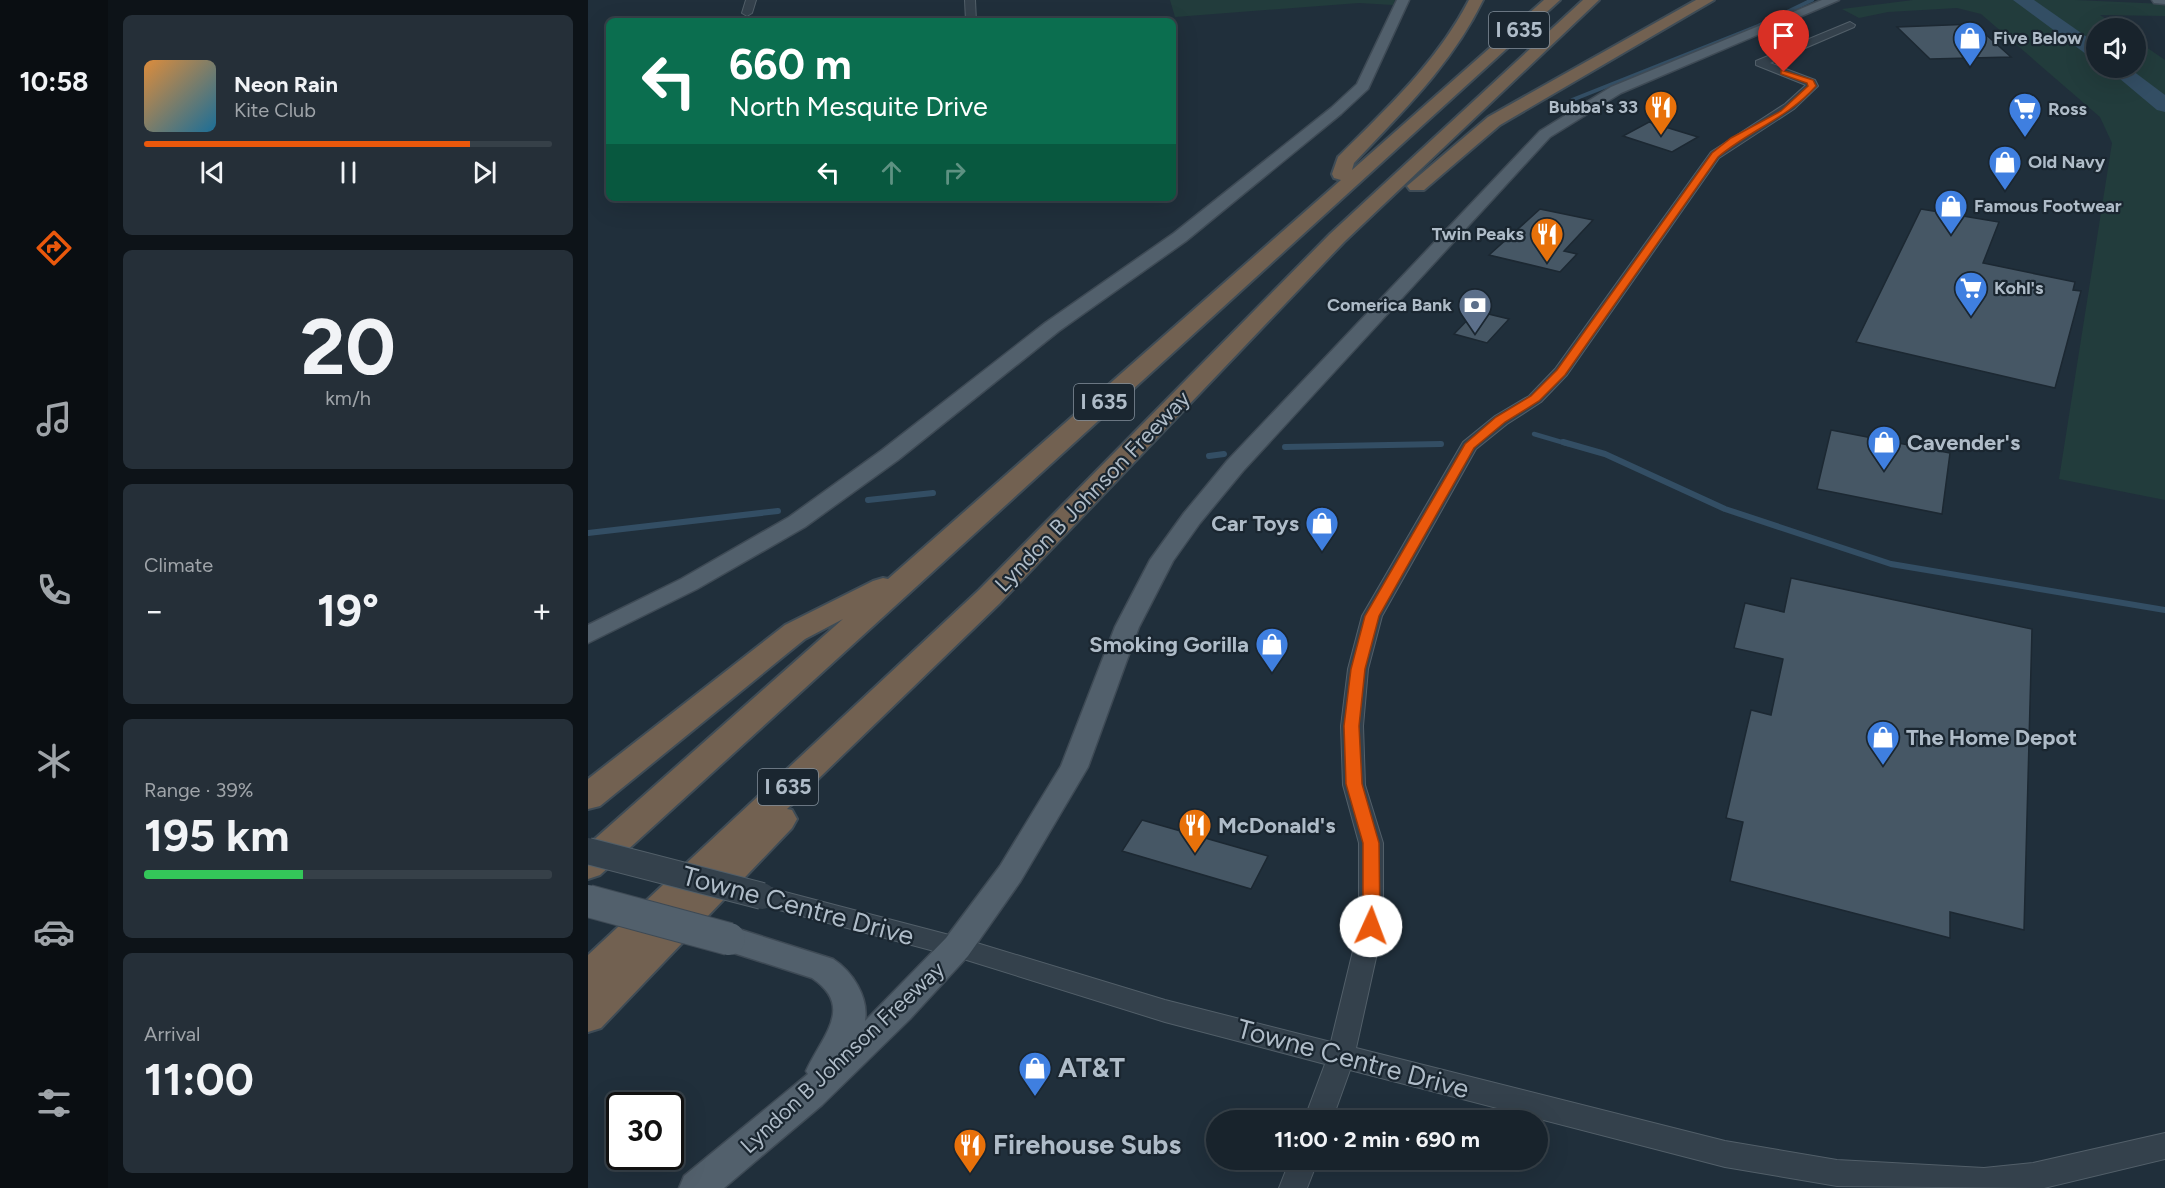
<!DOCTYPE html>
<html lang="en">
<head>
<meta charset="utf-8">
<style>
  body { margin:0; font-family:Figtree,sans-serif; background:#252f38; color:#f1f3f6; height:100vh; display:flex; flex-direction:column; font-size:22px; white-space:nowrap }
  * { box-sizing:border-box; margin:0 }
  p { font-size:20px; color:#9fa4a9 }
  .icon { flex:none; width:33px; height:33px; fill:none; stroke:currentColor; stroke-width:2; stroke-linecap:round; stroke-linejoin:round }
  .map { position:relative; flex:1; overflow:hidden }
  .details { display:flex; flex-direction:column; gap:15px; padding:15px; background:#0d1318; width:480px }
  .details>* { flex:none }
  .banner { position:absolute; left:18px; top:18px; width:570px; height:183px; border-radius:9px; box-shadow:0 6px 24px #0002,0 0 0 2px #364048; background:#0b6e4f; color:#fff; overflow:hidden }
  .controls { position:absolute; left:1498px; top:18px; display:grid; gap:12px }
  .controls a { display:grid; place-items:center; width:60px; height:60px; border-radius:50%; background:#18232c; box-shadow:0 6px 24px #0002,0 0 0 2px #364048; font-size:30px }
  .speed { position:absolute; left:18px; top:1092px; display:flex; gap:12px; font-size:30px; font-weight:700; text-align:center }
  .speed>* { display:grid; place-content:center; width:78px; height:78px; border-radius:50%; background:#18232c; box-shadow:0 6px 24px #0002,0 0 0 2px #364048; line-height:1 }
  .speed .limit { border:3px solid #111; border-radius:9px; background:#fff; color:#111 }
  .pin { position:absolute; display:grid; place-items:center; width:51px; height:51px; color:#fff; margin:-62px -26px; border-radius:50% 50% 50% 0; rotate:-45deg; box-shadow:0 0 6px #0007 }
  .pin .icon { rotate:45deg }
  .me { position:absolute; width:66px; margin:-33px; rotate:2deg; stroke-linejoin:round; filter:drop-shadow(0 0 4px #0008) }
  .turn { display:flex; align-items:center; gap:21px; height:126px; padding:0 24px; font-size:27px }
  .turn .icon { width:78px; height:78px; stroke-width:2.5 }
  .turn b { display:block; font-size:42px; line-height:51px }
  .lanes { display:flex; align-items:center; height:57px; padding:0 24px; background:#0003; justify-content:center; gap:30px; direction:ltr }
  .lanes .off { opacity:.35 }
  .big { font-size:45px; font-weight:700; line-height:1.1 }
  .details .card { flex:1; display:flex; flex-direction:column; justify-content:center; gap:9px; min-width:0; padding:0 21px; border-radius:9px; background:#252f38 }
  .details .dial { align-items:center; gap:0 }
  .dial b { font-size:78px; line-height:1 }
  .song { display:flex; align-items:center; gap:18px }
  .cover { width:72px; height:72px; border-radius:9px; background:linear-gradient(135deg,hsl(30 70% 55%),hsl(200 70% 35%)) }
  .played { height:6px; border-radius:3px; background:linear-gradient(90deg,#ea580c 80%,#364048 80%) }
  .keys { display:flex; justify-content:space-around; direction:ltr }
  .heat { display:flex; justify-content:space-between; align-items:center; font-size:33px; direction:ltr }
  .charge { height:9px; border-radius:4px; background:linear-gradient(90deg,#34c759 39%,#364048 0) }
  .trip { position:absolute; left:618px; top:1110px; width:342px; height:60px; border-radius:30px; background:#18232c; box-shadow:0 6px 24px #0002,0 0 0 2px #364048; font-weight:700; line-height:60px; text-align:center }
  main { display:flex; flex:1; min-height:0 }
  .dock { display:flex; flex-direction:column; width:108px; justify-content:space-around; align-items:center; background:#0a0e12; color:#9fa4a9 }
  .dock .icon { width:42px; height:42px }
  .dock .current { color:#ea580c }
  .dock b { font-size:27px; color:#f1f3f6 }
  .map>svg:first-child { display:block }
  .green { fill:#223c3c }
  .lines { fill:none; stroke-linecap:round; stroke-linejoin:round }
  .stream-far2 { stroke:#334e64; stroke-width:4 }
  .stream-far1 { stroke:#334e64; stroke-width:4.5 }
  .stream { stroke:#334e64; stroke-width:6 }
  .river { fill:#334e64; fill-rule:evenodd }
  .building { fill:#465765; stroke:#1c2832; stroke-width:1.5 }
  .minor-casing { stroke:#525f69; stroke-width:2 }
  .major-casing { stroke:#3e4a55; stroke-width:3 }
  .highway-casing { stroke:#3f4c56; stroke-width:4 }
  .minor { fill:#34414c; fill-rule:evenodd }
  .major { fill:#52606c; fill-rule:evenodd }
  .highway { fill:#726151; fill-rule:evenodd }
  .minor-bridge-casing { stroke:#525f69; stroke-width:28; stroke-linecap:butt }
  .major-bridge-casing { stroke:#3e4a55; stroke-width:34; stroke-linecap:butt }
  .minor-bridge { stroke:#34414c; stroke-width:26 }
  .major-bridge { stroke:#52606c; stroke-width:32 }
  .route { fill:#ea580c; stroke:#983908; stroke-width:1.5 }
  .labels { text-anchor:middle; stroke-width:4.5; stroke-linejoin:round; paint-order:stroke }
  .far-poi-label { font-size:18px; font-weight:bold; fill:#afbcc8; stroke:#1a2630; text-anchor:start }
  .shield { fill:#1a2630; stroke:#828f9a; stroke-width:1.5 }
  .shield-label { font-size:21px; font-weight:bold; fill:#afbcc8 }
  .poi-label { font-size:22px; font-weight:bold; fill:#afbcc8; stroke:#1a2630; text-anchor:start }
  .street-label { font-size:22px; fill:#afbcc8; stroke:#1a2630 }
  .near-street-label { font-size:27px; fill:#afbcc8; stroke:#1a2630 }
  .near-poi-label { font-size:27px; font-weight:bold; fill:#afbcc8; stroke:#1a2630; text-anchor:start }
</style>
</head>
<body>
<main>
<nav class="dock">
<b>10:58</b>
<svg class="icon current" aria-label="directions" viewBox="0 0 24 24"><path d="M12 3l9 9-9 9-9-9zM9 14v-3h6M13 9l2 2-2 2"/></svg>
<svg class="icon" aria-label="music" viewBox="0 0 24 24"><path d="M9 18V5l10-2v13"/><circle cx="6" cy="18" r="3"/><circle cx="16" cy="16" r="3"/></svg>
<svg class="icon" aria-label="phone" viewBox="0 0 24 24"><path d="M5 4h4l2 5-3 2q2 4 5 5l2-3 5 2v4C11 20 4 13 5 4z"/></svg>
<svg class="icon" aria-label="climate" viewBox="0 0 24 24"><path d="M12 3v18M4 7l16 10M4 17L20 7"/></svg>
<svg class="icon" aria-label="car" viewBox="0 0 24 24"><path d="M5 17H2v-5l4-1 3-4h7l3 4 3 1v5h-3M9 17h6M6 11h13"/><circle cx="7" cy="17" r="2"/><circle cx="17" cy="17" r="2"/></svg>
<svg class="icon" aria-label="filters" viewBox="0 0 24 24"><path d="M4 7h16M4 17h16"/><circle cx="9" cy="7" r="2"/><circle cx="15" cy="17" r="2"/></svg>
</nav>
<section class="details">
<div class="card">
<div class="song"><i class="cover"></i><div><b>Neon Rain</b><p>Kite Club</p></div></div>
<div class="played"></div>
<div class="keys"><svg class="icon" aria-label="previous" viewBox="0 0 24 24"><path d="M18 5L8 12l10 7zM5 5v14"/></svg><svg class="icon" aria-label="pause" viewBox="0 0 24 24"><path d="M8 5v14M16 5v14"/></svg><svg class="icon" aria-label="next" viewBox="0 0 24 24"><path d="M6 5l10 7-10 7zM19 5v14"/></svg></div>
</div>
<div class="card dial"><b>20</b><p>km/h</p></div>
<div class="card"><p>Climate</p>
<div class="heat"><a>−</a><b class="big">19°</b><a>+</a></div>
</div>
<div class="card"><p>Range · 39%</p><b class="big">195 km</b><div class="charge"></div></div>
<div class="card"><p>Arrival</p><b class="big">11:00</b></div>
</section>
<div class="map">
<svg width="1577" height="1188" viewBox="0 0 1577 1188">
  <rect width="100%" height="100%" fill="#202f3b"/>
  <g class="green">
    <path d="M582,0H807L805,5L771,3L587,17Z"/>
    <path d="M1325,0H1487L1577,4V16L1512,15L1531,28H1509V68H1548V40L1577,60V500L1471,479L1524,143L1512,117L1393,14L1369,8L1300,12L1271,18L1254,9Z"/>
  </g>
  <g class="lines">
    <path class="stream-far2" d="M984,100L1170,26L1224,0"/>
    <path class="stream-far1" d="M946,434L980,444"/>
    <g class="stream">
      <path d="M975,442L1017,454L1137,509L1303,564L1577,610"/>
      <path d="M697,447L853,444"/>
      <path d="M621,456L636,454"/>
      <path d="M280,500L345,493"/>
      <path d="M0,533L190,511"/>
    </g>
    <g class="river">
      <path d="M1425,0H1446L1509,44V59L1502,57Z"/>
      <path d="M1519,68H1541L1577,95V112L1569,110Z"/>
    </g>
  </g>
  <g class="building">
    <path d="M1386,24L1423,57L1342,59L1309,27Z"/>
    <path d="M1061,122L1110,137L1084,152L1035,136Z"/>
    <path d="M952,209L1005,220L976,251L989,254L972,272L901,255Z"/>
    <path d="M1333,209L1411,222L1395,263L1487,282L1485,290L1493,291L1467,388L1268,342Z"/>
    <path d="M888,311L921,319L899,343L866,334Z"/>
    <path d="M1243,430L1362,453L1354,514L1229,489Z"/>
    <path d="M1203,578L1444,629L1436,930L1362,912V938L1142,881L1155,822L1138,818L1163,710L1183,715L1195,659L1146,648L1157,603L1196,612Z"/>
    <path d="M554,820L680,856L663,889L534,851Z"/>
  </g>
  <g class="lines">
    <defs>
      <g id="minor">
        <path d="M158,0H168L164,13L159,16L154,13Z"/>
        <path d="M377,0H387L388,21H378Z"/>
        <path d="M1262,22L1267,25L1266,27L1182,63L1227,80L1230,86L1206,109L1131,158L979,375L953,402L919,424L888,449L794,616L780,669L775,726L777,785L795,843V926L768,1048L1137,1141L1249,1160L1396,1168L1445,1163L1577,1133V1159L1456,1188L1249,1186L1137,1167L762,1070L744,1120H716L737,1064L577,1022L369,957L165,903L162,896L165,889L174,886L369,937L577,1000L743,1042L771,926V843L755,785L753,726L760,669L774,616L875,442L907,416L941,396L967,369L1123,152L1197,104L1218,85L1168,65V61Z"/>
        <path d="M702,1160H730L719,1188H691Z"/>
      </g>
      <g id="major">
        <path d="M809,0H821L780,89L753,114L598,241L471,331L310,460L217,527L109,589L0,643V625L93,579L201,517L294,450L457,323L586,233L743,108L769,84Z"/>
        <path d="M1234,0H1251L1033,93L962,137L655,471L612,523L585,561L551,627L500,767L432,882L380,956L322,1019L234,1105L136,1188H91L96,1176L220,1074L218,1071C234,1036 267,1007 224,978L130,948L126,939L130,930L141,926L245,959C264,971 281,997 277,1021L358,938L412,866L473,766L527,627L562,560L596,513L639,461L952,131L1023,87Z"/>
        <path d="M1564,0H1577V4L1566,3Z"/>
      </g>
      <g id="highway">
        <path d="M881,0H895C864,64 814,112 766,163L764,170L956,0H972L12,875L0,879V845L255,619L217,639L12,806L0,809V779L197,625L285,581L295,578L300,579L753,180L746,178L744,174L750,157C799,108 849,62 881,0Z"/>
        <path d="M995,0H1011L756,242L411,604L199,809L204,810L209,819L204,828L13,1028L0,1032V955L391,590L742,234Z"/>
        <path d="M1108,0H1126L912,125L836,190H822L819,186L900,117Z"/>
      </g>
    </defs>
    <use href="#minor" class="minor-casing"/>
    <use href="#major" class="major-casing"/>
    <use href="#highway" class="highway-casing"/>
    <use href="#minor" class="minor"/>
    <use href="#major" class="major"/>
    <use href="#highway" class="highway"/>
    <defs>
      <path id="minor-bridge" d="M0,851L174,896"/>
      <path id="major-bridge" d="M0,901L141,939"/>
    </defs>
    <use href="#minor-bridge" class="minor-bridge-casing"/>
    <use href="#major-bridge" class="major-bridge-casing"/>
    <use href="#minor-bridge" class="minor-bridge"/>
    <use href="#major-bridge" class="major-bridge"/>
  </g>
  <path class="route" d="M1193,70L1225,80L1228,86C1200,118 1162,130 1130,157L977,375L951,401L917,422L886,448L791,616L777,669L771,726L774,784L791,843L792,926L789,931L783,933L777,931L775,926V843L758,784L756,726L763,669L777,616L877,444L908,417L943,396L969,370L1124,153L1143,138L1193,111L1220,86L1219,83L1193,74Z"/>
  <defs>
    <symbol id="shop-pin" viewBox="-11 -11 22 30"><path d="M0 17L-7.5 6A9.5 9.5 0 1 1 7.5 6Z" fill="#3f7fe0" stroke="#1a2630"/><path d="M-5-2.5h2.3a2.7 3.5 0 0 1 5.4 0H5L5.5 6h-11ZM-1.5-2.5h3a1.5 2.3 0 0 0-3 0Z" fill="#fff"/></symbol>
    <symbol id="restaurant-pin" viewBox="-11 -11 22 30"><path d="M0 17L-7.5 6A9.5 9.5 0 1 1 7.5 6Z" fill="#e8710a" stroke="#1a2630"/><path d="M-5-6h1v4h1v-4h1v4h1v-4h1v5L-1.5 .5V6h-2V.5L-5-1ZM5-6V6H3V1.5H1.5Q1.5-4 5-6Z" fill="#fff"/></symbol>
    <symbol id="supermarket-pin" viewBox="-11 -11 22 30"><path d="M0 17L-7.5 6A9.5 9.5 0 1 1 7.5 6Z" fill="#3f7fe0" stroke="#1a2630"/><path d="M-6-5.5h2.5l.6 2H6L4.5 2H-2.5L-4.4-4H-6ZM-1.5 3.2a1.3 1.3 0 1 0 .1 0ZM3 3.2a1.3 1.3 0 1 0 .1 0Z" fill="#fff"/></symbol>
    <symbol id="bank-pin" viewBox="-11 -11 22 30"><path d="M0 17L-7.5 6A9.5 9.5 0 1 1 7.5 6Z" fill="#5c6f8a" stroke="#1a2630"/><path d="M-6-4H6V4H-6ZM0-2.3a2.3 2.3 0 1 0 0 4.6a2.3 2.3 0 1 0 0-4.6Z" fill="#fff"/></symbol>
  </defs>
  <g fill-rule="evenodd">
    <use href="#shop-pin" x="1363" y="19" width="38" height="52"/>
    <use href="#restaurant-pin" x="1054" y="88" width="38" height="52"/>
    <use href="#supermarket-pin" x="1418" y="90" width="38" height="52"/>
    <use href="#shop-pin" x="1398" y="143" width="38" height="52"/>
    <use href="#shop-pin" x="1344" y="187" width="38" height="52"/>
    <use href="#restaurant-pin" x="940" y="215" width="38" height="52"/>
    <use href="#supermarket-pin" x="1364" y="269" width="38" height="52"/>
    <use href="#bank-pin" x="868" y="286" width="38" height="52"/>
    <use href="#shop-pin" x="1277" y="423" width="38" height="52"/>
    <use href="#shop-pin" x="715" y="504" width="38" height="52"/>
    <use href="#shop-pin" x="665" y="625" width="38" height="52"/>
    <use href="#shop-pin" x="1276" y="718" width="38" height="52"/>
    <use href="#restaurant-pin" x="588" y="806" width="38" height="52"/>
    <use href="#shop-pin" x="428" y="1049" width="38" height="52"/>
    <use href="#restaurant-pin" x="363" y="1126" width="38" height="52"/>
  </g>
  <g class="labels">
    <g class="far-poi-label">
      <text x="1405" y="44">Five Below</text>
      <text x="1050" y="113" text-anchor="end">Bubba's 33</text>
      <text x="1460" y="115">Ross</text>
      <text x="1440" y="168">Old Navy</text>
      <text x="1386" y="212">Famous Footwear</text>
      <text x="936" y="240" text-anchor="end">Twin Peaks</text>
      <text x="1406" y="294">Kohl's</text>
      <text x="864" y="311" text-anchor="end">Comerica Bank</text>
    </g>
    <g class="shield">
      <rect x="901" y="12" width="60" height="36" rx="4.5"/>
      <rect x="486" y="384" width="60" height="36" rx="4.5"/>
      <rect x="170" y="769" width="60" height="36" rx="4.5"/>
    </g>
    <g class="shield-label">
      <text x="931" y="37">I 635</text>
      <text x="516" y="409">I 635</text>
      <text x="200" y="794">I 635</text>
    </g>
    <g class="poi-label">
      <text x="1319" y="450">Cavender's</text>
      <text x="711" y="531" text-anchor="end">Car Toys</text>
      <text x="661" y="652" text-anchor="end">Smoking Gorilla</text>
      <text x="1318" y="745">The Home Depot</text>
      <text x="630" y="833">McDonald's</text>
    </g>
    <g class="street-label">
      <text transform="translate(504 491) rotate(-46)" y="8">Lyndon B Johnson Freeway</text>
      <text transform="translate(254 1057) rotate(-43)" y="8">Lyndon B Johnson Freeway</text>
    </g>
    <g class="near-street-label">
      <text transform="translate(210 906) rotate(15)" y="9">Towne Centre Drive</text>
      <text transform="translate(765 1059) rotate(15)" y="9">Towne Centre Drive</text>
    </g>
    <g class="near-poi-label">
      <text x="470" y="1077">AT&amp;T</text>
      <text x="405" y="1154">Firehouse Subs</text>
    </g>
  </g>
</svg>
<div class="controls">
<a><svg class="icon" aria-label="sound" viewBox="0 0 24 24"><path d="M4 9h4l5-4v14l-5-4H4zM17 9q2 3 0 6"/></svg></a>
</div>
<div class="speed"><div class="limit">30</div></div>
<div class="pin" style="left:1196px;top:72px;background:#d93025"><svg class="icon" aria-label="arrive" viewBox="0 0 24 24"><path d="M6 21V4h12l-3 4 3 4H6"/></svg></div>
<svg class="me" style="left:783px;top:926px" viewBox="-20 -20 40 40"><circle r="19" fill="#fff"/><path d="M0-13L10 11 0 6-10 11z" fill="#ea580c"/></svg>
<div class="trip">11:00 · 2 min · 690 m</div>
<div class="banner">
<div class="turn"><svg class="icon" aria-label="left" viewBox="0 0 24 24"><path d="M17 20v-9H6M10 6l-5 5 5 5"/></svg><div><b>660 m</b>North Mesquite Drive</div></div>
<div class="lanes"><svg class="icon" aria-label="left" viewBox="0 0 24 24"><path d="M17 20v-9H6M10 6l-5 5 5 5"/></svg><svg class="icon off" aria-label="ahead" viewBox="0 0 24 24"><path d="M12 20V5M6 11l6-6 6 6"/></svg><svg class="icon off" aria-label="right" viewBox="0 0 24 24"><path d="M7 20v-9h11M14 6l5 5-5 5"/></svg></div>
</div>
</div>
</main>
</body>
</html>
